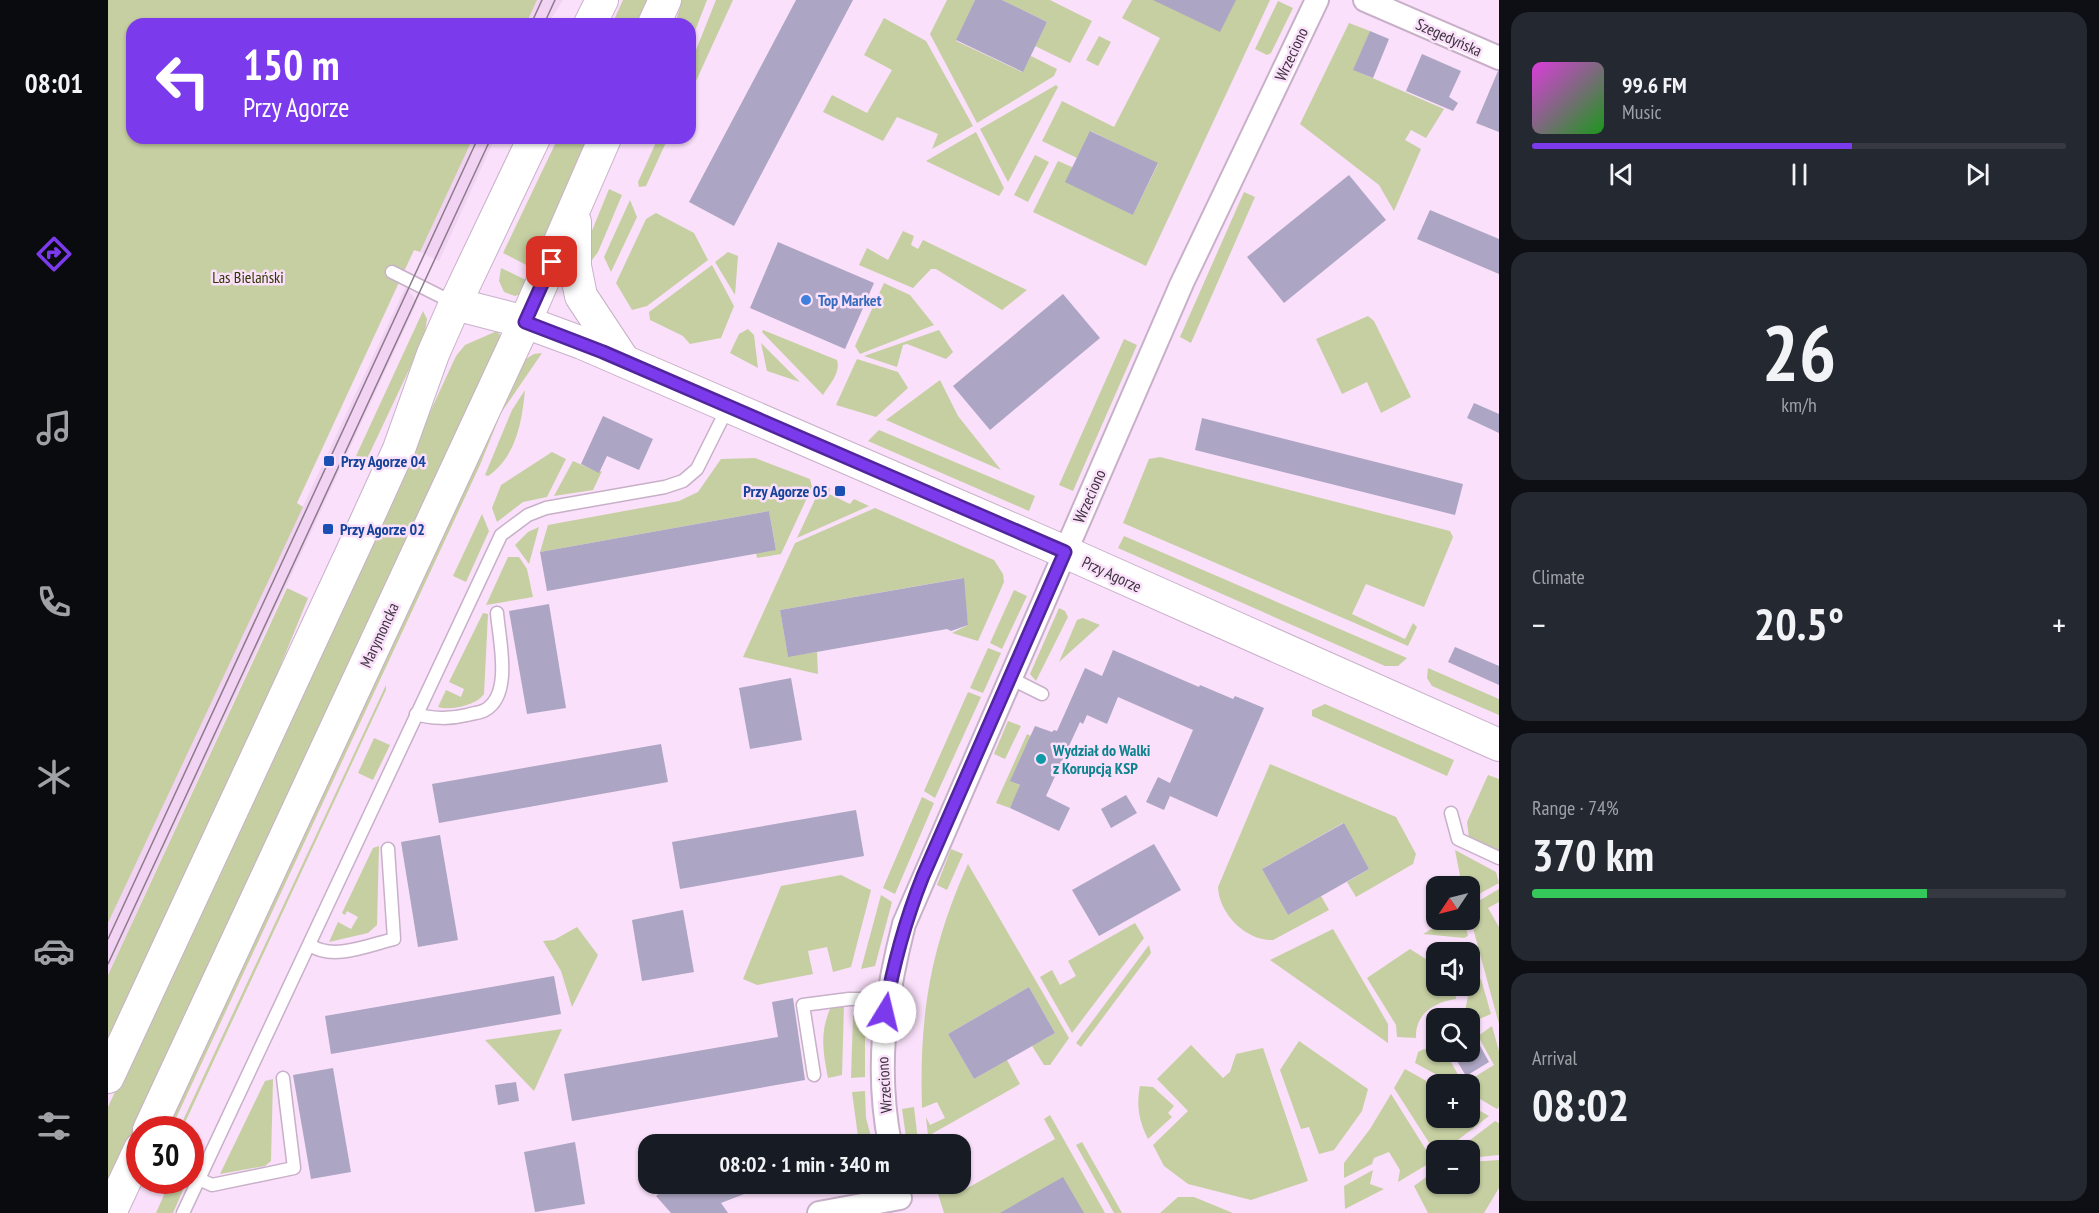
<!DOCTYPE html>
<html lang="en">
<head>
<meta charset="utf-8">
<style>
  body { margin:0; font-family:"PT Sans Narrow",sans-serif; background:#242831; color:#f1f3f6; height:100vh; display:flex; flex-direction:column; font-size:22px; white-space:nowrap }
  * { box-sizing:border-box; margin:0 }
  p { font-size:20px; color:#9ea1a6 }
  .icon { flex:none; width:33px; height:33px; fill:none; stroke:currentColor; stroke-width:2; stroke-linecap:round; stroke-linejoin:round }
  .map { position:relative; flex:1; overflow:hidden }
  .side { display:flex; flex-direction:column; gap:12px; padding:12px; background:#0d0f14; width:600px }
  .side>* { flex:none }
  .hud { position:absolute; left:18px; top:18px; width:570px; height:126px; border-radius:18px; box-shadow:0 2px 4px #0004; background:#7c3aed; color:#fff; overflow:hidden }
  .needle { width:39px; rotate:235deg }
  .fabs { position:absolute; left:1318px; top:876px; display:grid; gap:12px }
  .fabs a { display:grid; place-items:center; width:54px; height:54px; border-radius:12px; background:#171b24; box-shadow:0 2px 4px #0004; font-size:30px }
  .speed { position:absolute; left:18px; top:1116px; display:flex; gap:12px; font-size:30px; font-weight:700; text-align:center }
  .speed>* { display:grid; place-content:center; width:78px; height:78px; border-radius:50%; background:#171b24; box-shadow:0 2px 4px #0004; line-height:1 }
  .speed .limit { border:9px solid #d22; background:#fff; color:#111 }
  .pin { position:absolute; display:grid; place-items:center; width:51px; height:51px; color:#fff; margin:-26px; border-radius:12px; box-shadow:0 3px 9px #0006 }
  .me { position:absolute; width:66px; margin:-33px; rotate:9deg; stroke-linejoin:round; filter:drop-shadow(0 0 4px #0008) }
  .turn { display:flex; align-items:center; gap:21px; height:126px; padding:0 18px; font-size:27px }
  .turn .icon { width:78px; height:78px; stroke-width:2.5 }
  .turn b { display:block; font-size:42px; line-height:51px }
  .big { font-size:45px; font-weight:700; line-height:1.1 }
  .side .tile { flex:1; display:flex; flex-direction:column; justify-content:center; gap:9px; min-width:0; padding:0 21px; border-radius:18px; background:#242831 }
  .side .dial { align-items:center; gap:0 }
  .dial b { font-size:78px; line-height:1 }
  .song { display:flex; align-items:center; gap:18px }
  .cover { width:72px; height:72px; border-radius:9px; background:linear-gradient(135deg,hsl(300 70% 55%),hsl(120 70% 35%)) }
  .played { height:6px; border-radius:3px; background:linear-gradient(90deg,#7c3aed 60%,#363941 60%) }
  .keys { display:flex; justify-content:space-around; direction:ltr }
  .heat { display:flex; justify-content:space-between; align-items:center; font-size:33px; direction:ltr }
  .charge { height:9px; border-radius:4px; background:linear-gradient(90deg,#34c759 74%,#363941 0) }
  .trip { position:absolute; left:530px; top:1134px; width:333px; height:60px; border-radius:18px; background:#171b24; box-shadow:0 2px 4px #0004; font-weight:700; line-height:60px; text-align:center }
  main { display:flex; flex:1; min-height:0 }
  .tabs { display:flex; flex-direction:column; width:108px; justify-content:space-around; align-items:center; background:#090b0e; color:#9ea1a6 }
  .tabs .icon { width:42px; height:42px }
  .tabs .active { color:#7c3aed }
  .tabs b { font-size:27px; color:#f1f3f6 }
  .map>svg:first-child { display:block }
  .built { fill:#f2d3f3 }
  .green { fill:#c6cfa2 }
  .building { fill:#aca5c3 }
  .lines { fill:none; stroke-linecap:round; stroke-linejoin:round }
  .lane-casing { stroke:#c8b0c9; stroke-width:15 }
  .street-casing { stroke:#c8b0c9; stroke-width:26 }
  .secondary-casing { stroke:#c8b0c9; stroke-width:34 }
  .lane { stroke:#fff; stroke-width:12 }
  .street { stroke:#fff; stroke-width:22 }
  .secondary { stroke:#fff; stroke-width:32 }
  .tram { stroke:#8c7b8c; stroke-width:1.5 }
  .route-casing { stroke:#51269a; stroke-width:15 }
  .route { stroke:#7c3aed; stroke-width:10 }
  .shop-dot { fill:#3f7fe0; stroke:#fae0fa; stroke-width:2 }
  .transit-dot { fill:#1a4fb4; stroke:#fae0fa; stroke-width:2 }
  .culture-dot { fill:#0f9aa8; stroke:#fae0fa; stroke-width:2 }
  .labels { text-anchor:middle; stroke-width:5; stroke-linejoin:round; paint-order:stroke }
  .street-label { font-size:16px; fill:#3b323c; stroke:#fae0fa }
  .park-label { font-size:16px; fill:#313700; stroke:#fae0fa }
  .shop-label { font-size:16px; font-weight:bold; fill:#366cbe; stroke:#fae0fa; text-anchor:start }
  .transit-label { font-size:16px; font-weight:bold; fill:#164399; stroke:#fae0fa; text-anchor:start }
  .culture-label { font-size:16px; font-weight:bold; fill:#0d838f; stroke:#fae0fa; text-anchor:start }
</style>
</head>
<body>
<main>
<nav class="tabs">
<b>08:01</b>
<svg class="icon active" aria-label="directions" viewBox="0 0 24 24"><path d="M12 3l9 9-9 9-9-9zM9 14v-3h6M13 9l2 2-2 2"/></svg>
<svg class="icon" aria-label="music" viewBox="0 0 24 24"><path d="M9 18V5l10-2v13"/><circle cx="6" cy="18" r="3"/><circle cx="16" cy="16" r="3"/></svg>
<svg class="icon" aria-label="phone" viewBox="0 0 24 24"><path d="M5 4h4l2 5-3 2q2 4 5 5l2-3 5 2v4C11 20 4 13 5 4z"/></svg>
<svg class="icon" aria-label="climate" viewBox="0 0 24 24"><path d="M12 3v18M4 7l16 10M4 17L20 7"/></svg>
<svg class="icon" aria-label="car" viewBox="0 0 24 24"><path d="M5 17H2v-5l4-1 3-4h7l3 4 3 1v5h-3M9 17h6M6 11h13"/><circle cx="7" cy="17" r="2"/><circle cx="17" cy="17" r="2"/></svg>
<svg class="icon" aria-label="filters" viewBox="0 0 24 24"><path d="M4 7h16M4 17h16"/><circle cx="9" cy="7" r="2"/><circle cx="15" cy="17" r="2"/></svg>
</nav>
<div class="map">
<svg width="1391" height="1213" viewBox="0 0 1391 1213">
  <rect width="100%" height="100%" fill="#fae0fa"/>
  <g class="built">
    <path d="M429,0H455L440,24H418Z"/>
    <path d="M365,138H387L331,261L312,252Z"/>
    <path d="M298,286L309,302L0,974V923Z"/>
  </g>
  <g class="green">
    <path d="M0,0H429L418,24H24V138H365L312,252L306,250L189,503L195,507L0,923Z"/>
    <path d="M515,0H542L531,24H504Z"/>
    <path d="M574,0H599L582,44V24H567Z"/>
    <path d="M608,0H625L583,92L582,65Z"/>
    <path d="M839,0H867L848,41L914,72L923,56L949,69L946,76L869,123L822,34Z"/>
    <path d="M894,0H942L984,21L962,63L927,46L939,22Z"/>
    <path d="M1024,0H1162L1038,266L925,212L950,161L964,167L1025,215L1050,164L983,131L969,158L934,141L954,101L1006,127L1052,38L1014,18Z"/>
    <path d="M1170,1L1185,8L1163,53L1159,55L1147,49Z"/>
    <path d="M776,18L818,41L865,126L824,149L830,134L789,117L775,141L715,112L724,95L759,113L784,70L756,55Z"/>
    <path d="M1241,23L1262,31L1246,70L1336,109L1318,138L1303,130L1297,140L1313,149L1286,211L1271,185L1192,124Z"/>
    <path d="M991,36L1003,42L990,66L978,60Z"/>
    <path d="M948,85L950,87L900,182L872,129Z"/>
    <path d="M868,132L896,188L891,196L818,161Z"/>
    <path d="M450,138H482L426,269L395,253Z"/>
    <path d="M550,138H560L538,186L531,187L530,182Z"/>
    <path d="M927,155L941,162L920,202L906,195Z"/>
    <path d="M501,189L514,195L490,252L478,268L481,238Z"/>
    <path d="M1136,192L1147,197L1083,343L1072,337Z"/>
    <path d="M522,200L529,217L503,272L496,257Z"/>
    <path d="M548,213L586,233L600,260L539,306L524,310L508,283L538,219Z"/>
    <path d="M795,231L806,236L803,245L810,249L815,240L919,290L894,310L828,269H823L805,288L751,265L759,248L780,260Z"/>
    <path d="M620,252L630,256L627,295L607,262Z"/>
    <path d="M604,265L626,306L613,338L582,344L575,336L542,320L541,312Z"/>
    <path d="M393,268L420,281L413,294L407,296L396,292L391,281Z"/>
    <path d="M776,283L802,295L826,325L752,354L747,346Z"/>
    <path d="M315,311L319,319L316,338L258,461L248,456Z"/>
    <path d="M1260,316L1266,321L1303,397L1273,413L1259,382L1234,394L1208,339Z"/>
    <path d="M640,329L646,335L650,368L622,353L631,334Z"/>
    <path d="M655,330L729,360C733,373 721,385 715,395L654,332Z"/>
    <path d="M831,330L845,352L838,359L799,344L795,345L789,367L756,356Z"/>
    <path d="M389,331L395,339L0,1186V1107L348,356L357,345Z"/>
    <path d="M1016,339L1029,345L965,491L951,485Z"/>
    <path d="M653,343L692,382L659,371Z"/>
    <path d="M434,353L393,413L372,465L63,1129L55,1130L413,362L426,354Z"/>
    <path d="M749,359L790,372L800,388L768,417L728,405Z"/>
    <path d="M832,380L850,416L893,470L778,420Z"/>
    <path d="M417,390C414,422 408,457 380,476L377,475L404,410Z"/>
    <path d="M771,430L927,496L921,511L760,441Z"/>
    <path d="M444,452L458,459L439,497L415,502L389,522L384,508L393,485Z"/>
    <path d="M1052,457L1342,531L1345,537L1316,607L1258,584L1244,614L1297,639L1305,623L1309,627L1300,646L1015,523L1041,459Z"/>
    <path d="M647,458L702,479L704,487L673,554L649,558L648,553L668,549L661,511L432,552L440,525L571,501L590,492L613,459Z"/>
    <path d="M465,461L490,472L494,471L485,490L446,496Z"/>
    <path d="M719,487L722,488L721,494L742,504L746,499L761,506L689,538L711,491Z"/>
    <path d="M767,508L886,560L895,574L896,582L870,641L844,633L860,625L855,578L672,610L680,656L709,652L710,674L635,657L687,543Z"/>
    <path d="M374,514L381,531L358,582L345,576Z"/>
    <path d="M431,527L421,564L407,545L420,532Z"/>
    <path d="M1016,536L1299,658L1290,666H1277L1010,548Z"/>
    <path d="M400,557H411L419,569L425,597L378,605Z"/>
    <path d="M179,588L200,598L159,699L0,1040V975Z"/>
    <path d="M906,590L919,596L894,649L882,643Z"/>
    <path d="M951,608L957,611L960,617L928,681L922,674Z"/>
    <path d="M375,613L380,614L376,694C369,705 342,711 330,707L338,690L353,697L356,689L341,682Z"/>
    <path d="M975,618L992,625L951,662L969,620Z"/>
    <path d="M880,648L893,653L875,693L862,688Z"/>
    <path d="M1320,668L1391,699V715L1324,686L1319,678Z"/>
    <path d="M278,685V690L74,1129H71Z"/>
    <path d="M860,692L873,697L827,798L816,791Z"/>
    <path d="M1217,704L1346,760L1339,776L1204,716V710Z"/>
    <path d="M900,721L913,726L897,759L886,754Z"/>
    <path d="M919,734L923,736L903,781L913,786L902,808L888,803Z"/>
    <path d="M266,738L282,745L265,780L250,773Z"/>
    <path d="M1162,764L1288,817L1308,854L1305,864L1248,897L1239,882L1261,869L1235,823L1154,869L1180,915L1213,896L1221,910L1165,940C1138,941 1111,914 1110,887Z"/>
    <path d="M1380,775L1391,779V851L1361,838L1359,822Z"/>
    <path d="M814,797L826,803L787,894L775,888Z"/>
    <path d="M271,846L269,925L260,933L221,942L230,922L243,929L250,917L239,911L237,915L234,913L265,848Z"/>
    <path d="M843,849L855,854L839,890L829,885Z"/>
    <path d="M1347,850L1388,872L1391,883L1362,899V886H1354Z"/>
    <path d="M860,864L961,1038L942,1065H936L924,1046L947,1033L921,987L840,1034L866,1079L899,1060L912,1084L820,1136L818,1117L822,1125L837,1118L829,1102L814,1108C811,1017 822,948 860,864Z"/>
    <path d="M733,875L763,890L743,967L725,972L719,947L700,951L705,974L649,985L635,979L673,886Z"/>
    <path d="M1391,889V902L1380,908L1391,927V1024L1362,917V906Z"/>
    <path d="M773,895L784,902L767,966L753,969Z"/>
    <path d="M1339,920H1356L1360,936L1356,938L1315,934Z"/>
    <path d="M1027,923L1036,938L964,1033L932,977L944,970L952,985L968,976L960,961Z"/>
    <path d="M469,927L490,955L464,1007L453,971L435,941L446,940Z"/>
    <path d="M1225,929L1280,1024V1043L1162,960Z"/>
    <path d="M1041,945L1043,953L973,1047L968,1043Z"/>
    <path d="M1302,949L1329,966V986H1351L1347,991L1348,999C1326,1002 1307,1014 1308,1038L1289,1037L1288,1025L1259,978Z"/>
    <path d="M1373,979L1383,1014L1362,1023V1018L1356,1017L1360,996L1357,989Z"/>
    <path d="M724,1005H736L734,1075L720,1078C715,1051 711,1031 724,1005Z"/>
    <path d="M757,1006V1077L743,1078L745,1016Z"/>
    <path d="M1384,1026L1391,1051V1107L1389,1109L1362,1093V1084H1355L1386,1065L1370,1036Z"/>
    <path d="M454,1029L426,1091L377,1040Z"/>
    <path d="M1191,1041L1260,1089L1254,1111L1226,1150L1211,1154L1201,1127L1193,1129L1172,1070Z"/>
    <path d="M1083,1045L1115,1078L1122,1072L1128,1054L1155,1048L1200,1181L1143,1200L1080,1184L1056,1166L1045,1145L1080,1111L1049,1079Z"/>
    <path d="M1316,1049L1338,1053L1353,1080L1346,1084L1307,1063L1310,1052Z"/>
    <path d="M1297,1069L1329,1087V1118H1362V1105L1381,1116L1337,1150H1329V1155L1286,1088Z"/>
    <path d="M165,1079L163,1161L157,1166L112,1174L157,1081Z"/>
    <path d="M1032,1086L1045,1087L1066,1106L1060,1113L1064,1117L1040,1139C1031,1121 1028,1106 1032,1086Z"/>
    <path d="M757,1091L758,1118L765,1144H751L744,1092Z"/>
    <path d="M1283,1094L1325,1161L1290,1182L1292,1170L1281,1152L1266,1158L1264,1164L1236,1178V1163L1262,1129Z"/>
    <path d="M806,1107L810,1141L799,1144L794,1109Z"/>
    <path d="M942,1115L997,1213H836L827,1184L852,1183L856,1190L947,1139L936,1119Z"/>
    <path d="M1387,1121L1391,1123V1155L1362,1158V1150H1349Z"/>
    <path d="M974,1142L1014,1213H1006L968,1145Z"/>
    <path d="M1391,1160V1188L1376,1213H1320L1306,1186L1329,1169V1184H1362V1162Z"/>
    <path d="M1265,1170L1262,1184L1276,1189L1237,1209L1236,1186Z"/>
    <path d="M62,1181H79L65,1213H48Z"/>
    <path d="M1070,1197H1086L1125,1213H1052Z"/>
  </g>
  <g class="building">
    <path d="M688,0H745L626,226L581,202Z"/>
    <path d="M867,0H894L939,22L915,72L848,40Z"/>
    <path d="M1045,0H1128L1112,32Z"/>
    <path d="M1262,31L1281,39L1265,78L1245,70Z"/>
    <path d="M1314,54L1353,71L1341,97L1350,103L1345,111L1298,91Z"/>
    <path d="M1390,71H1391V132L1368,123Z"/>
    <path d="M982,131L1050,163L1025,215L957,182Z"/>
    <path d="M1241,175L1278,220L1176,303L1139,257Z"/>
    <path d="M1322,210L1391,239V274L1309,239Z"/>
    <path d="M670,242L766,283L737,349L642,308Z"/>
    <path d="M955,294L992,338L882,430L845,386Z"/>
    <path d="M1366,403L1391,414V433L1359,418Z"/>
    <path d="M495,416L545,439L531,470L499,456L491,473L473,464Z"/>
    <path d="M1094,418L1355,484L1347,515L1087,450Z"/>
    <path d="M661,511L668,550L439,591L432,552Z"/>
    <path d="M856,578L860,625L843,631L839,629L680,657L672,610Z"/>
    <path d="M441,604L458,708L419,714L401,611Z"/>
    <path d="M1347,647L1391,666V685L1340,662Z"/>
    <path d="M1005,650L1091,687L1092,685L1125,699L1127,696L1156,708L1109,817L1062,796L1056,810L1038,802L1050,777L1062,783L1085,730L1010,697L999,724L979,715L975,724L972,722L938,796L962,808L951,831L902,808L912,785L902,781L927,726L944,732L946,730L949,731L977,668L994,676Z"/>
    <path d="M683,678L694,740L642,749L631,688Z"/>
    <path d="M553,744L560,782L331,823L324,784Z"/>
    <path d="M1018,795L1029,813L1003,828L993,809Z"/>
    <path d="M748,810L756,856L572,889L564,842Z"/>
    <path d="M1236,823L1261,869L1180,915L1154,869Z"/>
    <path d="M332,835L350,940L310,947L293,842Z"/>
    <path d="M1046,844L1073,890L991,936L964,890Z"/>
    <path d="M575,910L586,972L534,981L524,920Z"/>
    <path d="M446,976L453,1014L223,1054L217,1016Z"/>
    <path d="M921,987L947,1033L866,1079L840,1034Z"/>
    <path d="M685,998L697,1080L464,1121L456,1074L670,1037L664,1002Z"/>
    <path d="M1370,1042L1381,1062L1358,1076L1346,1056L1353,1052H1362V1046Z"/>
    <path d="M225,1068L243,1172L203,1179L185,1075Z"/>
    <path d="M408,1082L411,1101L390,1105L387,1085Z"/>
    <path d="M467,1142L477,1204L427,1212L416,1152Z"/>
    <path d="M955,1177L976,1213H892Z"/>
    <path d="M563,1184H659V1185L613,1203L620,1213H563L548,1196Z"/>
  </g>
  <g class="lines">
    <defs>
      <g id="lane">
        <path d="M284,272L346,303"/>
        <path d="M902,678L934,694"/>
        <path d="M308,714C323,719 343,719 359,715C365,713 372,713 377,710C405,695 391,639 389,613"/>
        <path d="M1343,813L1350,839L1391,858"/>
        <path d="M202,945C225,961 261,945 286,939L280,849"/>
        <path d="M706,1075L695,1005L741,999H779"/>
        <path d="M91,1179L104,1185L186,1168L175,1078"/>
        <path d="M75,1213L393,535L420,515L438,508L557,487L575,481L589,469L620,407"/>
      </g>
      <g id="street">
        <path d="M1257,0L1391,58"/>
        <path d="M782,1144C767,1068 777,998 796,924L1074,283L1209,0"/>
        <path d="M711,1213L792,1198"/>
      </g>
      <g id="secondary">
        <path d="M482,24L494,0"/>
        <path d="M546,24L557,0"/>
        <path d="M467,222V266L473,296L516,361"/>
        <path d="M347,304L417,322L474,343L957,552L1391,745"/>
        <path d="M0,1077L256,526L291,449L325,354L347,304L426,138"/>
        <path d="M41,1130L417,322L497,138"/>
        <path d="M2,1213L32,1149"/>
      </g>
    </defs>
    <use href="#lane" class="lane-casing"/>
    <use href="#street" class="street-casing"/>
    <use href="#secondary" class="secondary-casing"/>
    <use href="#lane" class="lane"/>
    <use href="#street" class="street"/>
    <use href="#secondary" class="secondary"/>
    <g class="tram">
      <path d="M423,24L434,0"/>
      <path d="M436,24L447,0"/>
      <path d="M0,939L370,138"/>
      <path d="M0,964L383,138"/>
    </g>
  </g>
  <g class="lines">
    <defs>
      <path id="route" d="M444,262L417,322L495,352L957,552L815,876C797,921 785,965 777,1012"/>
    </defs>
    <use href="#route" class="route-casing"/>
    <use href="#route" class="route"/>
  </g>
  <circle class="shop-dot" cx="698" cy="300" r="6"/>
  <g class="transit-dot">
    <rect x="215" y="455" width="12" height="12" rx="3"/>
    <rect x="726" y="485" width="12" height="12" rx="3"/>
    <rect x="214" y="523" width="12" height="12" rx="3"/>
  </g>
  <circle class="culture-dot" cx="933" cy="759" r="6"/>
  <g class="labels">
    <g class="street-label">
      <text transform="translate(1341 37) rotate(24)" y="6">Szegedyńska</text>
      <text transform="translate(1183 54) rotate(-65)" y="6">Wrzeciono</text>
      <text transform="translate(981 496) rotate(-66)" y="6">Wrzeciono</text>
      <text transform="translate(1004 574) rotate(25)" y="6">Przy Agorze</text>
      <text transform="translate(271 635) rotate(-65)" y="6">Marymoncka</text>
      <text transform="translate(776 1085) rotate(-94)" y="6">Wrzeciono</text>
    </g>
    <g class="park-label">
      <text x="140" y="283">Las Bielański</text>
    </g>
    <g class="shop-label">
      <text x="710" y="306">Top Market</text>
    </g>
    <g class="transit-label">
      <text x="233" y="467">Przy Agorze 04</text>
      <text x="720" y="497" text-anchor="end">Przy Agorze 05</text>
      <text x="232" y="535">Przy Agorze 02</text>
    </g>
    <g class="culture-label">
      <text x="945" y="756">Wydział do Walki<tspan x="945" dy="18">z Korupcją KSP</tspan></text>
    </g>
  </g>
</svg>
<div class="fabs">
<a><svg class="needle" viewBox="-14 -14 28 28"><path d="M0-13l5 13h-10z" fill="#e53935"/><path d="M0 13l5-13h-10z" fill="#9ea1a6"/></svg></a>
<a><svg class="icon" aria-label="sound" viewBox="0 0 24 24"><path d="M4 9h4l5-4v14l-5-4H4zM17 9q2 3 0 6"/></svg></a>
<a><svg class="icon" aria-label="search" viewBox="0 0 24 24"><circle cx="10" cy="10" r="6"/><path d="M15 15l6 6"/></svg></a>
<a>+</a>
<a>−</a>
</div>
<div class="speed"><div class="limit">30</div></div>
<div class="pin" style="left:444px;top:262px;background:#d93025"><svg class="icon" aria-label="arrive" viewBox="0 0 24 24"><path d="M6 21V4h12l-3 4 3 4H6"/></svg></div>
<svg class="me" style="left:777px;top:1012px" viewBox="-20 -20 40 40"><circle r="19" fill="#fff"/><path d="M0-13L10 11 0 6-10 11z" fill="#7c3aed"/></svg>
<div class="trip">08:02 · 1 min · 340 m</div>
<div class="hud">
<div class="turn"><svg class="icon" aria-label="left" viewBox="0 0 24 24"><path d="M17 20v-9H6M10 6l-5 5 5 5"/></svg><div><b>150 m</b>Przy Agorze</div></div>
</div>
</div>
<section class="side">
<div class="tile">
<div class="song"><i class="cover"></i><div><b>99.6 FM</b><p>Music</p></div></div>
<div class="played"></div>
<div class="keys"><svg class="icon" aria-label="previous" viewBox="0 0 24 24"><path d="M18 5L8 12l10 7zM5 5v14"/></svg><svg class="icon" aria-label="pause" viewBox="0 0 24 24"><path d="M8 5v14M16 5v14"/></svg><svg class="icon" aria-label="next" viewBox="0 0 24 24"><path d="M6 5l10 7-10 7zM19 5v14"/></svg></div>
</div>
<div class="tile dial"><b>26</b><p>km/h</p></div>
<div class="tile"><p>Climate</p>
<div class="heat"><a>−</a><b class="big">20.5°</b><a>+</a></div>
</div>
<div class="tile"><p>Range · 74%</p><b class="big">370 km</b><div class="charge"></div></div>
<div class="tile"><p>Arrival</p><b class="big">08:02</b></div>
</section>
</main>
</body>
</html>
